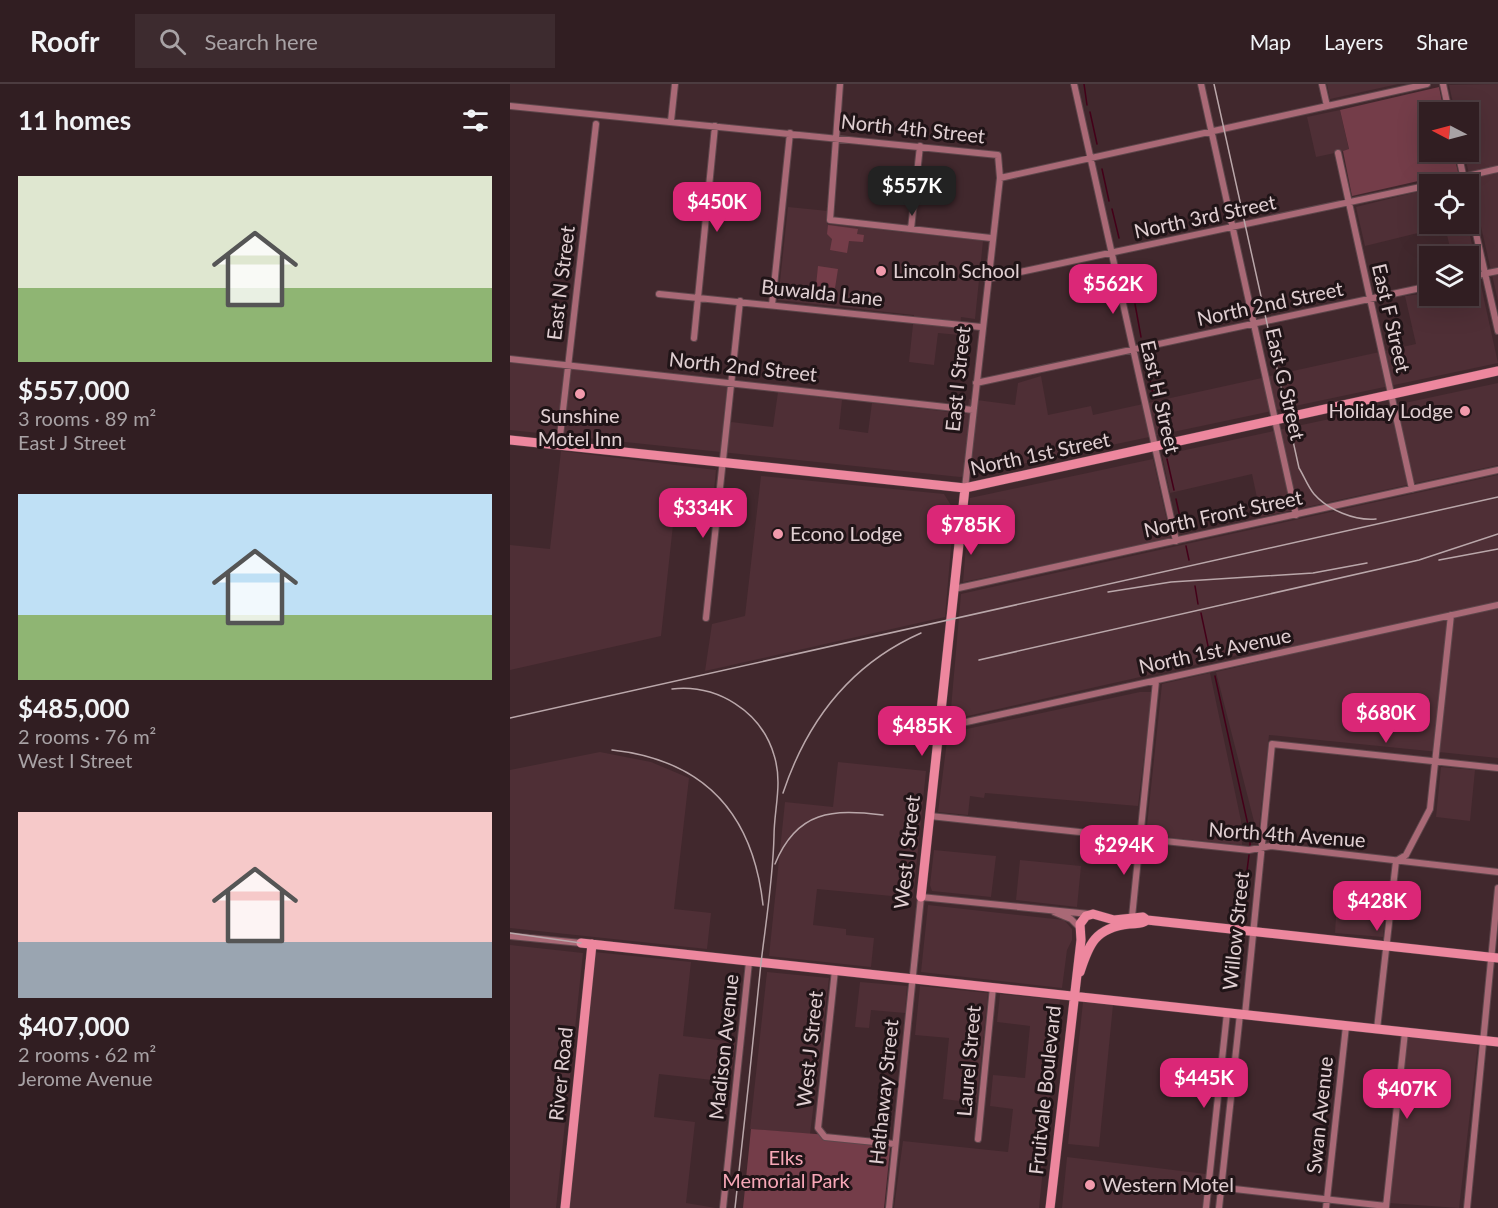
<!DOCTYPE html>
<meta charset="utf-8">
<style>
body{margin:0;font-family:Lato,sans-serif;background:#3d2b2f;color:#f1f3f6;height:100vh;display:flex;flex-direction:column;font-size:22px;white-space:nowrap}
*{box-sizing:border-box;margin:0}
p{font-size:20px;color:#a8a2a5}
.icon{flex:none;width:33px;height:33px;fill:none;stroke:currentColor;stroke-width:2;stroke-linecap:round;stroke-linejoin:round}
.map{position:relative;flex:1;overflow:hidden}
.sheet{display:flex;flex-direction:column;background:#311e22;width:510px}
.sheet>*{flex:none}
.needle{width:39px;rotate:276deg}
.fabs{position:absolute;left:909px;top:18px;display:grid;gap:12px}
.fabs a{display:grid;place-items:center;width:60px;height:60px;border-radius:0px;background:#311e22;box-shadow:0 6px 24px #0002,0 0 0 2px #4c3c40;font-size:30px}
.price{position:absolute;translate:-50% -51px;padding:0 14px;border-radius:12px;background:#db2777;color:#fff;font-size:20px;line-height:39px;filter:drop-shadow(0 2px 3px #0008)}
.price::after{content:'';position:absolute;left:50%;top:36px;width:18px;height:14px;margin-left:-9px;background:inherit;clip-path:polygon(0 0,100% 0,50% 100%)}
.price.on{background:#222;color:#fff}
ul{padding:0;list-style:none}
li{display:grid;align-content:center;gap:12px;height:318px;padding:0 18px}
li span{display:grid;place-items:center;height:186px;border-radius:0px;color:#555}
li>.icon{margin-inline-start:auto}
span .icon{width:108px;height:108px;fill:#fffc;stroke-width:1}
li b{font-size:26px}
h2{display:flex;justify-content:space-between;align-items:center;height:72px;padding:0 18px;font-size:26px}
header{display:flex;align-items:center;gap:36px;box-sizing:border-box;height:84px;padding:0 30px;background:#311e22;border-bottom:2px solid #4c3c40}
header strong{font-size:28px}
nav{display:flex;gap:33px;margin-inline-start:auto;font-size:21px}
.search{width:420px;height:54px;background:#3d2b2f;display:flex;align-items:center;gap:15px;box-sizing:border-box;padding:0 21px;border-radius:0px;color:#a8a2a5;font-size:22px}
main{display:flex;flex:1;min-height:0}
.map>svg:first-child{display:block}
</style>
<header>
<strong>Roofr</strong>
<div class="search"><svg class="icon" aria-label="search" viewBox="0 0 24 24"><circle cx="10" cy="10" r="6"/><path d="M15 15l6 6"/></svg>Search here</div>
<nav><a>Map</a><a>Layers</a><a>Share</a></nav>
</header>
<main>
<section class="sheet">
<h2>11 homes<svg class="icon" aria-label="filters" viewBox="0 0 24 24"><path d="M4 7h16M4 17h16"/><circle cx="9" cy="7" r="2"/><circle cx="15" cy="17" r="2"/></svg></h2>
<ul>
<li><span style="background:linear-gradient(#dfe7d0 60%,#8fb573 0)"><svg class="icon" aria-label="home" viewBox="0 0 24 24"><path d="M3 11l9-7 9 7M6 9v11h12V9"/></svg></span><div><b>$557,000</b><p>3 rooms · 89 m²</p><p>East J Street</p></div></li>
<li><span style="background:linear-gradient(#bfe0f5 65%,#8fb573 0)"><svg class="icon" aria-label="home" viewBox="0 0 24 24"><path d="M3 11l9-7 9 7M6 9v11h12V9"/></svg></span><div><b>$485,000</b><p>2 rooms · 76 m²</p><p>West I Street</p></div></li>
<li><span style="background:linear-gradient(#f6c9c9 70%,#9aa5b1 0)"><svg class="icon" aria-label="home" viewBox="0 0 24 24"><path d="M3 11l9-7 9 7M6 9v11h12V9"/></svg></span><div><b>$407,000</b><p>2 rooms · 62 m²</p><p>Jerome Avenue</p></div></li>
</ul>
</section>
<div class="map">
<svg width="988" height="1124" viewBox="0 0 988 1124">
<rect width="100%" height="100%" fill="#41282d"/>
<path fill="#4f2f36" d="M817,0H888L820,15Z
M988,0V217L954,68H958V28H945L939,1Z
M830,26L839,66L806,73L797,33Z
M911,107L920,146L855,162L846,123Z
M278,123L318,127L317,140L473,157L465,235L451,233L449,251L428,249L424,281L399,278L404,231L268,216Z
M959,147L988,279L450,393L0,346V279L217,302L213,337L263,343L268,308L332,316L329,345L358,349L362,319L457,330L459,315L505,321L508,299L531,292L538,331L581,322L583,331L906,260L895,212L919,209L920,212H958V172H942L937,151Z
M988,299V381L751,433L742,390L660,409L652,371Z
M51,367L206,386L203,416L166,413L151,552L0,586V461L40,465Z
M643,375L661,455L453,498L460,414Z
M988,391V674L759,651L748,753L706,588L766,574L767,562L440,636L451,510Z
M251,392L434,410L442,423L443,440L435,533L195,587L202,540L235,532Z
M700,589L731,737L732,761L636,751L652,600Z
M630,608H642L628,722L475,709L474,714L460,712L458,731L428,728L438,649Z
M90,668L141,678L179,694L164,825L201,829L197,865L0,844V686Z
M328,678L416,687L403,814L307,805L303,841L336,845V851L364,854L361,883L259,872L275,718L323,723Z
M931,683L965,686L960,737L926,733Z
M424,766L486,772L481,813L422,807L420,801Z
M510,776L571,782L567,823L506,816Z
M827,817L876,821L873,853L825,849Z
M418,821L554,836L562,845V856L557,866L552,904L411,888Z
M0,861L73,869L46,1124H0Z
M84,868L181,878L173,952L226,958L220,998L149,990L144,1033L185,1038L176,1119L206,1124H58Z
M257,888L319,894L300,1050L240,1045Z
M350,898L397,902L395,929L361,926L359,944L345,943Z
M410,902L478,909L467,1019L433,1015L439,954L405,951Z
M490,910L550,916L529,1124H384L393,1057L498,1068L503,1025L480,1022L483,991L515,994L520,942L487,938Z
M573,918L603,921L589,1063L558,1060Z
M898,952L968,960L949,1124L879,1119Z
M557,1073L696,1090L692,1124H552Z"/>
<path fill="#743d49" d="M929,3L934,28H920V68H943L948,88L842,112L833,67L839,65L830,26Z
M318,141L348,145L347,150L354,151L353,158L339,157L337,169L320,166L322,155L317,150Z
M308,182L328,185L325,204L306,202Z
M241,1045L381,1056L374,1124H233Z"/>
<g fill="none" stroke-linecap="round" stroke-linejoin="round">
<path stroke="#440019" stroke-width="1.5" d="M574,0L577,21
M580,28L587,60
M592,85L599,117
M602,125L609,154
M616,182L622,211
M625,220L631,253
M636,277L643,310
M645,318L651,349
M657,375L664,406
M666,415L673,447
M676,462L679,476
M685,502L688,520
M691,529L701,576
M705,592L740,750V762
M731,834L739,771"/>
<g stroke="#5e464b" stroke-width="8">
<path id="street" d="M330,0L320,136L481,154
M564,0L666,457
M691,0L786,431
M812,0L817,22
M933,0L939,28
M0,22L488,71L490,94L455,404
M161,37L165,0
M948,68L955,100
M828,69L902,405
M490,94L917,0
M922,100L988,85
M958,114L988,247
M401,145L410,62
M958,193L988,187
M477,195L920,101
M149,210L471,243
M262,221L280,49
M184,254L205,42
M0,275L463,326
M466,299L920,202
M49,361L86,40
M444,505L988,386
M196,534L230,217
M429,644L988,521
M420,732L739,766L761,762L988,788
M544,828L561,835L569,843
M622,833L646,597
M0,852L71,859
M325,886L308,1044L315,1053L385,1060
M735,931L762,660L988,684
M867,945L886,777L896,771L920,725L941,531
M468,1055L483,903
M698,1102L876,1122
M876,1123L895,948
M213,1124L239,878
M379,1124L411,813L579,830
M696,1124L717,929
M709,1124L730,930
M816,1124L836,942
M957,1124L988,804"/>
</g>
<g stroke="#5e464b" stroke-width="10">
<path id="secondary" d="M0,356L455,404L988,287
M411,813L455,404
M71,859L988,958
M570,888C579,860 585,844 619,840C626,839 631,841 637,836
M55,1124L82,860
M540,1124L571,856L570,840L576,832L583,830L604,836L633,833L637,836L988,874"/>
</g>
<use href="#street" stroke="#a96976" stroke-width="6"/>
<use href="#secondary" stroke="#ed879e" stroke-width="9"/>
<path stroke="#baa7aa" stroke-width="1.5" d="M0,849L71,859"/>
<path stroke="#baa7aa" stroke-width="1.5" d="M704,0L789,384C794,392 798,403 804,410C818,426 845,437 866,435
M929,476L988,465
M598,508L661,498L803,489L857,479
M469,576L909,476L988,450
M162,605C207,600 251,627 264,671C273,699 264,725 264,752C263,795 256,837 251,879C243,961 234,1042 225,1124
M0,634L988,413
M102,666C194,676 243,730 253,821
M273,709C297,637 341,580 411,549
M265,780C287,726 323,725 373,731"/>
</g>
<g fill="#f29aac" stroke="#201417" stroke-width="2">
<circle cx="371" cy="187" r="6"/>
<circle cx="70" cy="310" r="6"/>
<circle cx="955" cy="327" r="6"/>
<circle cx="268" cy="450" r="6"/>
<circle cx="580" cy="1101" r="6"/>
</g>
<g text-anchor="middle" stroke-width="6" stroke-linejoin="round" paint-order="stroke">
<g font-size="20" fill="#e0cfd2" stroke="#201417">
<text transform="translate(403 45) rotate(6)" y="7">North 4th Street</text>
<text transform="translate(695 133) rotate(-12)" y="7">North 3rd Street</text>
<text transform="translate(51 199) rotate(-83)" y="7">East N Street</text>
<text transform="translate(312 209) rotate(6)" y="7">Buwalda Lane</text>
<text transform="translate(760 220) rotate(-12)" y="7">North 2nd Street</text>
<text transform="translate(881 234) rotate(77)" y="7">East F Street</text>
<text transform="translate(233 283) rotate(6)" y="7">North 2nd Street</text>
<text transform="translate(448 295) rotate(-84)" y="7">East I Street</text>
<text transform="translate(775 300) rotate(77)" y="7">East G Street</text>
<text transform="translate(650 313) rotate(77)" y="7">East H Street</text>
<text transform="translate(530 370) rotate(-12)" y="7">North 1st Street</text>
<text transform="translate(713 430) rotate(-12)" y="7">North Front Street</text>
<text transform="translate(705 567) rotate(-12)" y="7">North 1st Avenue</text>
<text transform="translate(777 751) rotate(4)" y="7">North 4th Avenue</text>
<text transform="translate(397 768) rotate(-84)" y="7">West I Street</text>
<text transform="translate(726 847) rotate(-84)" y="7">Willow Street</text>
<text transform="translate(214 963) rotate(-84)" y="7">Madison Avenue</text>
<text transform="translate(300 965) rotate(-84)" y="7">West J Street</text>
<text transform="translate(459 977) rotate(-85)" y="7">Laurel Street</text>
<text transform="translate(51 990) rotate(-84)" y="7">River Road</text>
<text transform="translate(535 1006) rotate(-84)" y="7">Fruitvale Boulevard</text>
<text transform="translate(374 1008) rotate(-84)" y="7">Hathaway Street</text>
<text transform="translate(810 1031) rotate(-84)" y="7">Swan Avenue</text>
</g>
<g font-size="20" fill="#e0cfd2" stroke="#201417" text-anchor="start">
<text x="383" y="194">Lincoln School</text>
<text x="943" y="334" text-anchor="end">Holiday Lodge</text>
<text x="70" y="339" text-anchor="middle">Sunshine<tspan x="70" dy="23">Motel Inn</tspan></text>
<text x="280" y="457">Econo Lodge</text>
<text x="592" y="1108">Western Motel</text>
</g>
<g font-size="20" fill="#f6a7b7" stroke="#201417">
<text x="276" y="1081">Elks<tspan x="276" dy="23">Memorial Park</tspan></text>
</g>
</g>
</svg>
<div class="fabs">
<a><svg class="needle" viewBox="-14 -14 28 28"><path d="M0-13l5 13h-10z" fill="#e53935"/><path d="M0 13l5-13h-10z" fill="#a8a2a5"/></svg></a>
<a><svg class="icon" aria-label="locate" viewBox="0 0 24 24"><circle cx="12" cy="12" r="6"/><path d="M12 2v4M12 18v4M2 12h4M18 12h4"/></svg></a>
<a><svg class="icon" aria-label="layers" viewBox="0 0 24 24"><path d="M12 4l9 5-9 5-9-5zM3 14l9 5 9-5"/></svg></a>
</div>
<b class="price on" style="left:402px;top:133px">$557K</b>
<b class="price" style="left:207px;top:149px">$450K</b>
<b class="price" style="left:603px;top:231px">$562K</b>
<b class="price" style="left:193px;top:455px">$334K</b>
<b class="price" style="left:461px;top:472px">$785K</b>
<b class="price" style="left:876px;top:660px">$680K</b>
<b class="price" style="left:412px;top:673px">$485K</b>
<b class="price" style="left:614px;top:792px">$294K</b>
<b class="price" style="left:867px;top:848px">$428K</b>
<b class="price" style="left:694px;top:1025px">$445K</b>
<b class="price" style="left:897px;top:1036px">$407K</b>
</div>
</main>
